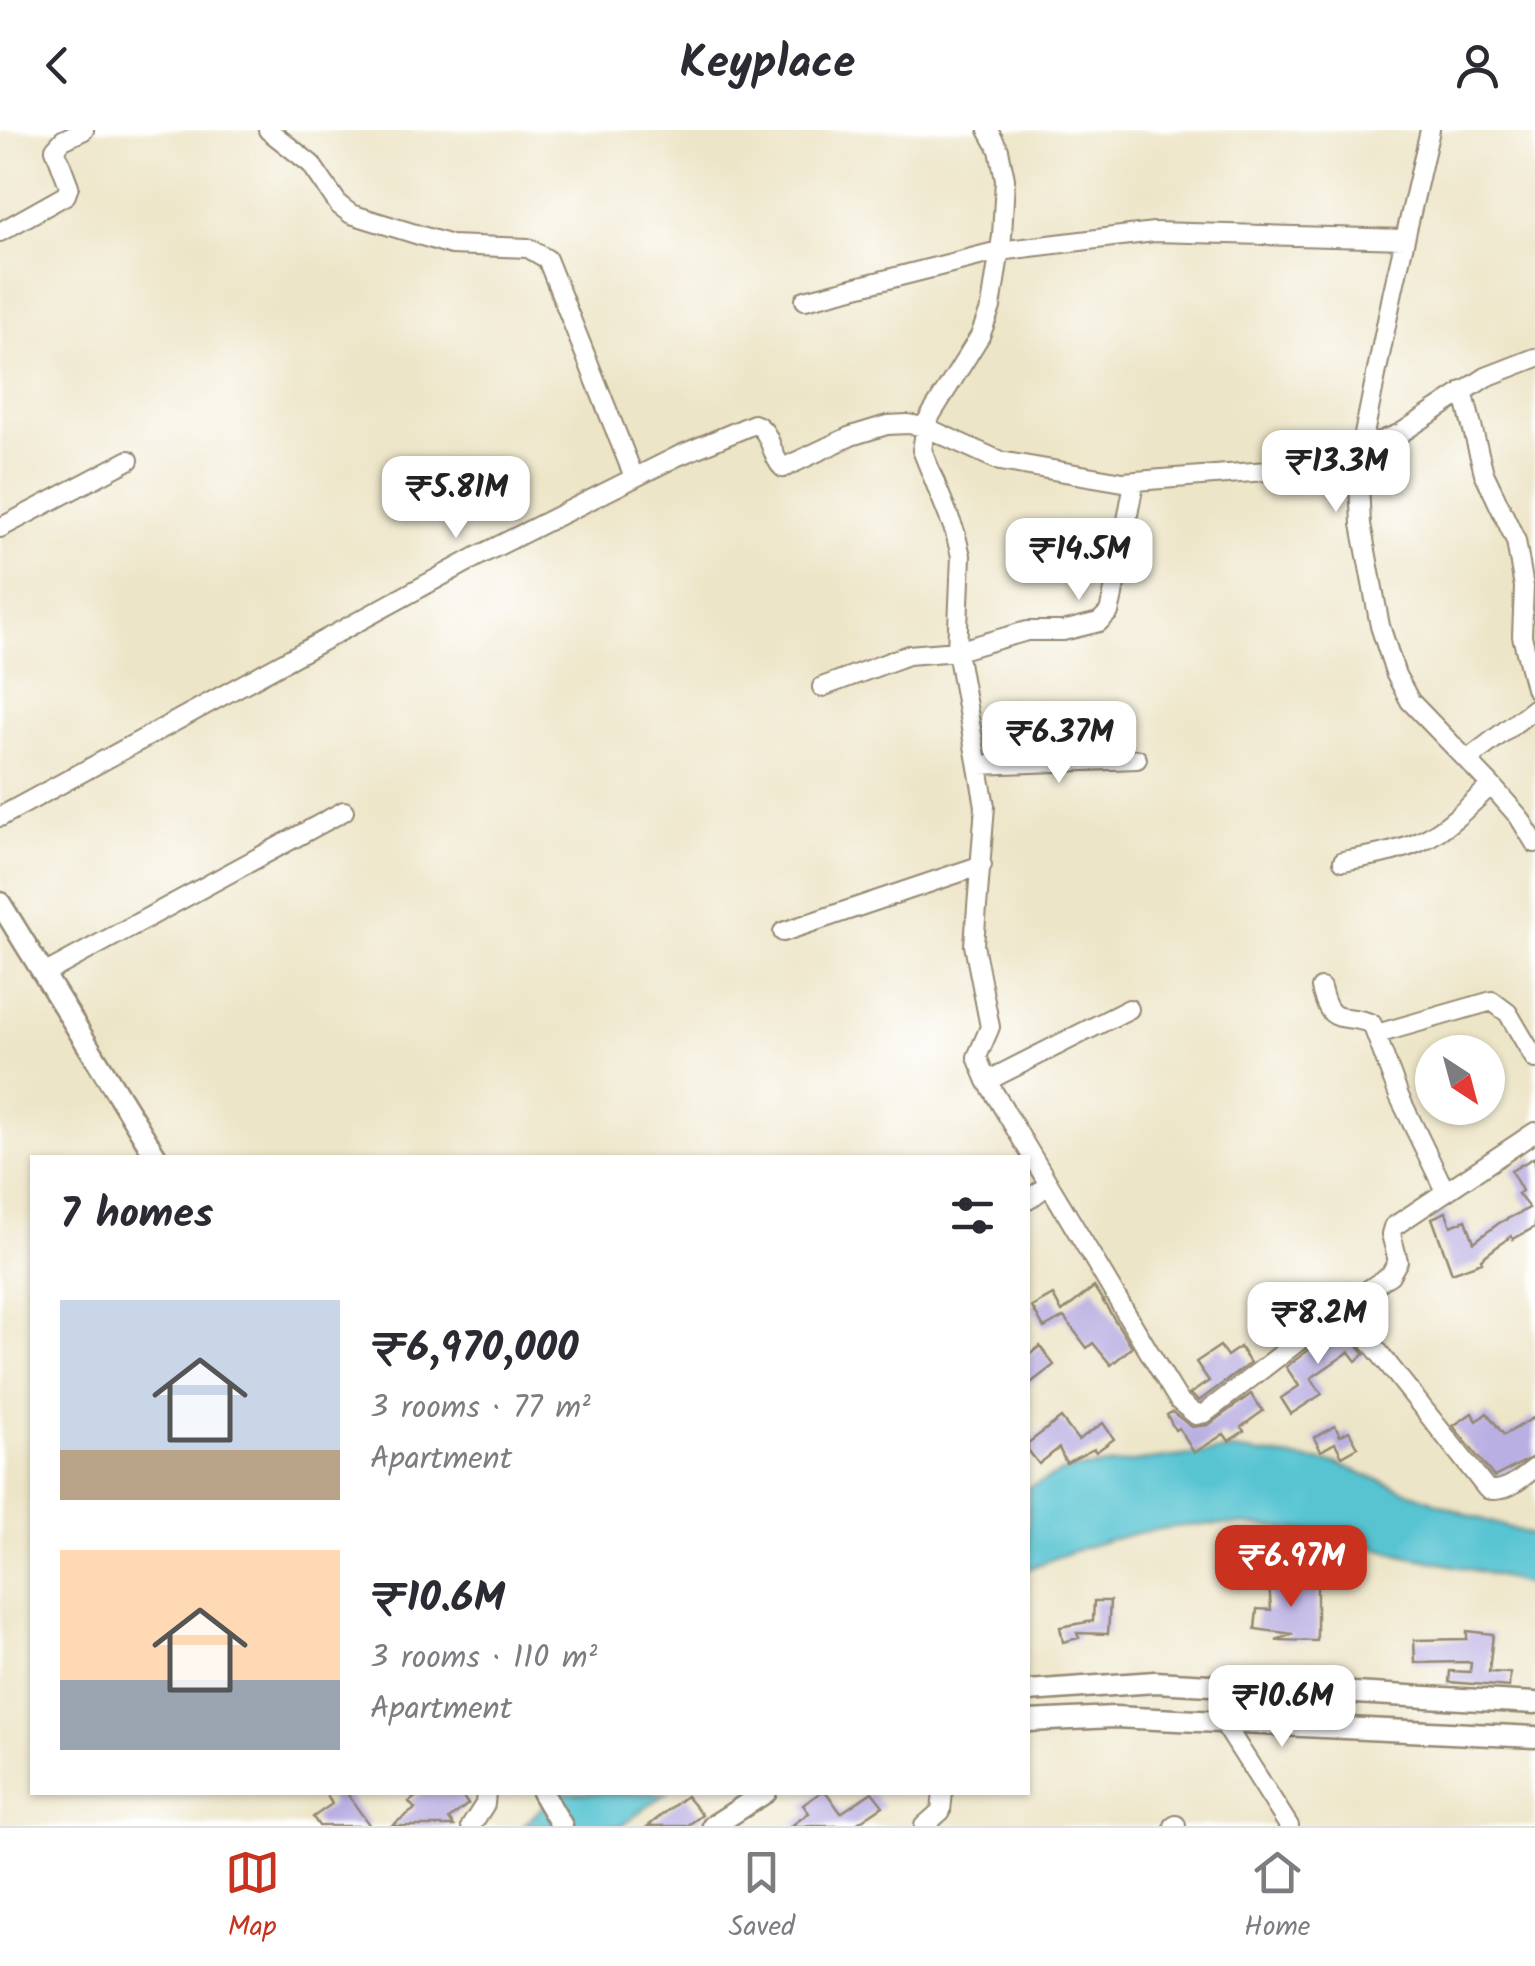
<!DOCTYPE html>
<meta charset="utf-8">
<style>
body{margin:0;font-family:Kalam,sans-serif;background:#f2f2f3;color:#2b2b33;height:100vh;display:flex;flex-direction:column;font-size:38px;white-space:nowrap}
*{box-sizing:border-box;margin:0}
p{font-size:32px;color:#7c7c81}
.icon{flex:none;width:55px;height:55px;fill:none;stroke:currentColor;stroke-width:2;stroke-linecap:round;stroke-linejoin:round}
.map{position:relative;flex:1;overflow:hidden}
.side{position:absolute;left:30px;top:1025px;width:1000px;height:640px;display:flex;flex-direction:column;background:#fff;border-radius:0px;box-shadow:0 2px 8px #0004}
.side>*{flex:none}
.needle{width:65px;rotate:144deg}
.buttons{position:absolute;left:1415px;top:905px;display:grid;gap:20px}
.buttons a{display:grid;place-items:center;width:90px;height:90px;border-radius:50%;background:#fff;box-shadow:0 2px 8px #0004;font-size:50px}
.price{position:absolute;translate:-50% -85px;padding:0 22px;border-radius:20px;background:#fff;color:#222;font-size:32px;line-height:65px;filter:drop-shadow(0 2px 5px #0008)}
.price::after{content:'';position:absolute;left:50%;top:60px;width:30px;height:22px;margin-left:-15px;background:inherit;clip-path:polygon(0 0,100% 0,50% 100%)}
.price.active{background:#c8321e;color:#fff}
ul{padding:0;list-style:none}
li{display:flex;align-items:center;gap:30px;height:250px;padding:0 30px}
li span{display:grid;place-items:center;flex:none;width:280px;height:200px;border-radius:0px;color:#555}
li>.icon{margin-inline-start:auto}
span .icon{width:120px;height:120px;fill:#fffc;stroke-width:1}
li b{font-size:42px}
h2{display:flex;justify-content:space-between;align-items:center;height:120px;padding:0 30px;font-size:42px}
header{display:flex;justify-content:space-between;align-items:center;height:130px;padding:0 30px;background:#fff;font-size:45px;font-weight:600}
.tabs{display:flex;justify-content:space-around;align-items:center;height:140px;border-top:2px solid #e1e1e2;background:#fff;font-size:28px;color:#7c7c81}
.tabs a{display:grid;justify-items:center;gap:5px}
.tabs .active{color:#c8321e}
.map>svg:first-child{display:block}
</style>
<header><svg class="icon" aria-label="back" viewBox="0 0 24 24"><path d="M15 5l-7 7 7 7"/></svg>Keyplace<svg class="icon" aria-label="person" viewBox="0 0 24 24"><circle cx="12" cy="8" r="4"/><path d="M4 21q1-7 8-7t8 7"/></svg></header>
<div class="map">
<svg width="1535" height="1696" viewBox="0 0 1535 1696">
<rect width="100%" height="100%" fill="#fff"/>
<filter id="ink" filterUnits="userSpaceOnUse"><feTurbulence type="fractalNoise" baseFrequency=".01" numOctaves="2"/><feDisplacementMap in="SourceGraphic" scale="20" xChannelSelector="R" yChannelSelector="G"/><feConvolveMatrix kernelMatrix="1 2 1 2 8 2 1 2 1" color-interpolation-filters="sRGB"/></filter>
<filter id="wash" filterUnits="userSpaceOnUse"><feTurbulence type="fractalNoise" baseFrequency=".0048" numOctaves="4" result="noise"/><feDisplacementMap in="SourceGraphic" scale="40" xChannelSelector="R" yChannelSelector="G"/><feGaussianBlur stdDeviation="2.25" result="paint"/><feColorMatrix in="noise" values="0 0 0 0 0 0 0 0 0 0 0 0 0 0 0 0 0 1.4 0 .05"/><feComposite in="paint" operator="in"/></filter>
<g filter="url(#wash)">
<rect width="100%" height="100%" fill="#ede5c7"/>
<path fill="#59c4d2" stroke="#4a7778" stroke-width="2.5" d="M1232,1320L1338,1334L1468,1385L1535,1406V1458C1491,1441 1446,1435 1401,1425C1379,1419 1357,1411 1334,1406C1220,1383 1134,1393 1028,1439V1358L1067,1340Z
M557,1663H666L621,1696H523Z"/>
<g id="blocks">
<path fill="#baafe2" d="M1535,1027V1097L1513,1109L1511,1106L1481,1129L1482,1132L1452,1143L1432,1088L1446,1082L1451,1096L1466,1090L1474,1112L1499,1093L1529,1078L1518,1064L1522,1061L1511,1041Z
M1094,1157L1132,1217L1111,1235L1093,1213L1087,1218L1064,1187L1044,1198L1032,1177L1053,1165L1062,1182Z
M1344,1198L1365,1224L1356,1231L1349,1222L1311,1248L1322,1264L1291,1284L1281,1268L1299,1256L1286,1237L1332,1202L1334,1205Z
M1040,1216L1054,1235L1028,1255V1226Z
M1220,1216L1227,1226L1240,1217L1250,1233L1199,1271L1190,1264L1209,1251L1196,1232Z
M1251,1264L1263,1281L1241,1297L1244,1301L1229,1311L1224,1304L1194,1323L1179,1298L1175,1300L1167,1285L1172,1282L1192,1297L1208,1295Z
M1472,1283L1477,1291L1487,1283L1504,1305L1535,1287V1326L1494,1347L1453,1296Z
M1061,1288L1078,1310L1103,1293L1114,1309L1096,1322L1094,1319L1066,1333L1059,1318L1039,1334L1028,1320V1313Z
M1335,1296L1340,1306L1349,1301L1358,1317L1342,1326L1335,1313L1321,1321L1314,1308Z
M1317,1449V1511L1276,1510L1293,1504L1255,1499L1257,1479L1271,1480L1269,1451Z
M1094,1471H1110L1108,1504L1077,1503L1079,1508L1063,1512L1060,1497L1093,1491Z
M1467,1501L1493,1504L1489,1542L1510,1543L1509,1557L1449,1552L1450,1541L1470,1542L1471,1533L1467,1532L1415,1533L1414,1510L1467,1509Z
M325,1662H346L370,1696H319L313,1687L332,1674Z
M422,1662H459L468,1674L449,1689L454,1696H391L415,1679L409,1672Z
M821,1662H826L841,1683L872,1662L883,1676L853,1696H791L809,1683L803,1675Z
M686,1666L702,1685L687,1696H648Z"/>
</g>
</g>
<g filter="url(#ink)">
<use href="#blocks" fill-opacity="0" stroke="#948872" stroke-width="2.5"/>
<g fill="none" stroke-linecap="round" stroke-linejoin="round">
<g stroke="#948872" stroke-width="22">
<path id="minor" d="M268,0L311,34L339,75L351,84L451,115L528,118L547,129L634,347
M988,0L999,20L1005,49L1002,106L991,177L980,206L927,291L922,320L955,402L961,426L957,521L985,676L974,815L990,897L977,927L987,951L1160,1240L1179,1271L1196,1285L1205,1283L1343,1177L1390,1145L1398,1131L1391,1104L1393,1097L1535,1002
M1430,0L1393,161L1358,334L1361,394L1380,496L1396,545L1410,571L1491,655L1519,687L1535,713
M0,102L66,65L69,56L55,19L63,10L84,0
M805,170L999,121L1154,102L1405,109
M1463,261L1484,343L1516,411L1524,457L1522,506L1535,558
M1363,318L1401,303L1486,247L1535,228
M0,398L129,330
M822,557L908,525L957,521L1027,501H1063L1099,492L1109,482L1112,470L1134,353
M1467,630L1535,578
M979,635L1137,629
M0,687L480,425L678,326L754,294C772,300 770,326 783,338L851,306L887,295L908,294L925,297L1000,331L1123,352L1358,334
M1343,731C1422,718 1434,711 1491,655
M783,802L982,735
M44,844L344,681
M1321,858C1331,900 1343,881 1372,894L1399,966L1445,1061
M1377,904L1492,871L1508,883L1535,929
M987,951L1129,879
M1028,1070L1048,1055
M1343,1177L1487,1359C1506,1364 1521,1348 1535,1338
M1223,1592L1289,1696
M471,1696L485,1674L486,1662
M924,1696L941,1681L943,1662
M1174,1696L1176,1695"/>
</g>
<g stroke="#948872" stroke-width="25">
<path id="tertiary" d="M0,773L157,1028
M1028,1561L1155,1552L1535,1573
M1028,1591L1114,1587L1535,1607
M542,1662L562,1696
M713,1696L766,1662"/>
</g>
<use href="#minor" stroke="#fff" stroke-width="18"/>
<use href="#tertiary" stroke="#fff" stroke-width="20"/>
</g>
</g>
</svg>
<div class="buttons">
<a><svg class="needle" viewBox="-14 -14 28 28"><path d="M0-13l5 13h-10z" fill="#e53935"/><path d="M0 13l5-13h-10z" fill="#7c7c81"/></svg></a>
</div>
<b class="price" style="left:1336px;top:385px">₹13.3M</b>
<b class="price" style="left:456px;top:411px">₹5.81M</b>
<b class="price" style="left:1079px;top:473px">₹14.5M</b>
<b class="price" style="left:1059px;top:656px">₹6.37M</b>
<b class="price" style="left:1318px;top:1237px">₹8.2M</b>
<b class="price active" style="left:1291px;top:1480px">₹6.97M</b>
<b class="price" style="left:1282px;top:1620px">₹10.6M</b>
<section class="side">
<h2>7 homes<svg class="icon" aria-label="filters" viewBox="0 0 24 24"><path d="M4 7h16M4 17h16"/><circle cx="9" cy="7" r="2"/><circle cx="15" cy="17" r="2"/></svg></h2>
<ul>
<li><span style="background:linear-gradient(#c9d6e8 75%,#b9a48a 0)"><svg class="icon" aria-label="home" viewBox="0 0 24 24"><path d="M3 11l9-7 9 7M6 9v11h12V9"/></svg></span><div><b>₹6,970,000</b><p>3 rooms · 77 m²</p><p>Apartment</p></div></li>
<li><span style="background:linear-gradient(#ffd9b3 65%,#9aa5b1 0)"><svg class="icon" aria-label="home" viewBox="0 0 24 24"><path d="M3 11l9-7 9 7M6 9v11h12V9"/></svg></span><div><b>₹10.6M</b><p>3 rooms · 110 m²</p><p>Apartment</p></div></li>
</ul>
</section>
</div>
<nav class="tabs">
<a class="active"><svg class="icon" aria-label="map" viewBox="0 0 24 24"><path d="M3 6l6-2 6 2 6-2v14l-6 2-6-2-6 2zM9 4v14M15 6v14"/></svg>Map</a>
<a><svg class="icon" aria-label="saved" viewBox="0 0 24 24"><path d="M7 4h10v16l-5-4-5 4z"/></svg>Saved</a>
<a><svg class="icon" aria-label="home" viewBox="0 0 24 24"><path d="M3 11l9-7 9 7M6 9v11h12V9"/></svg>Home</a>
</nav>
